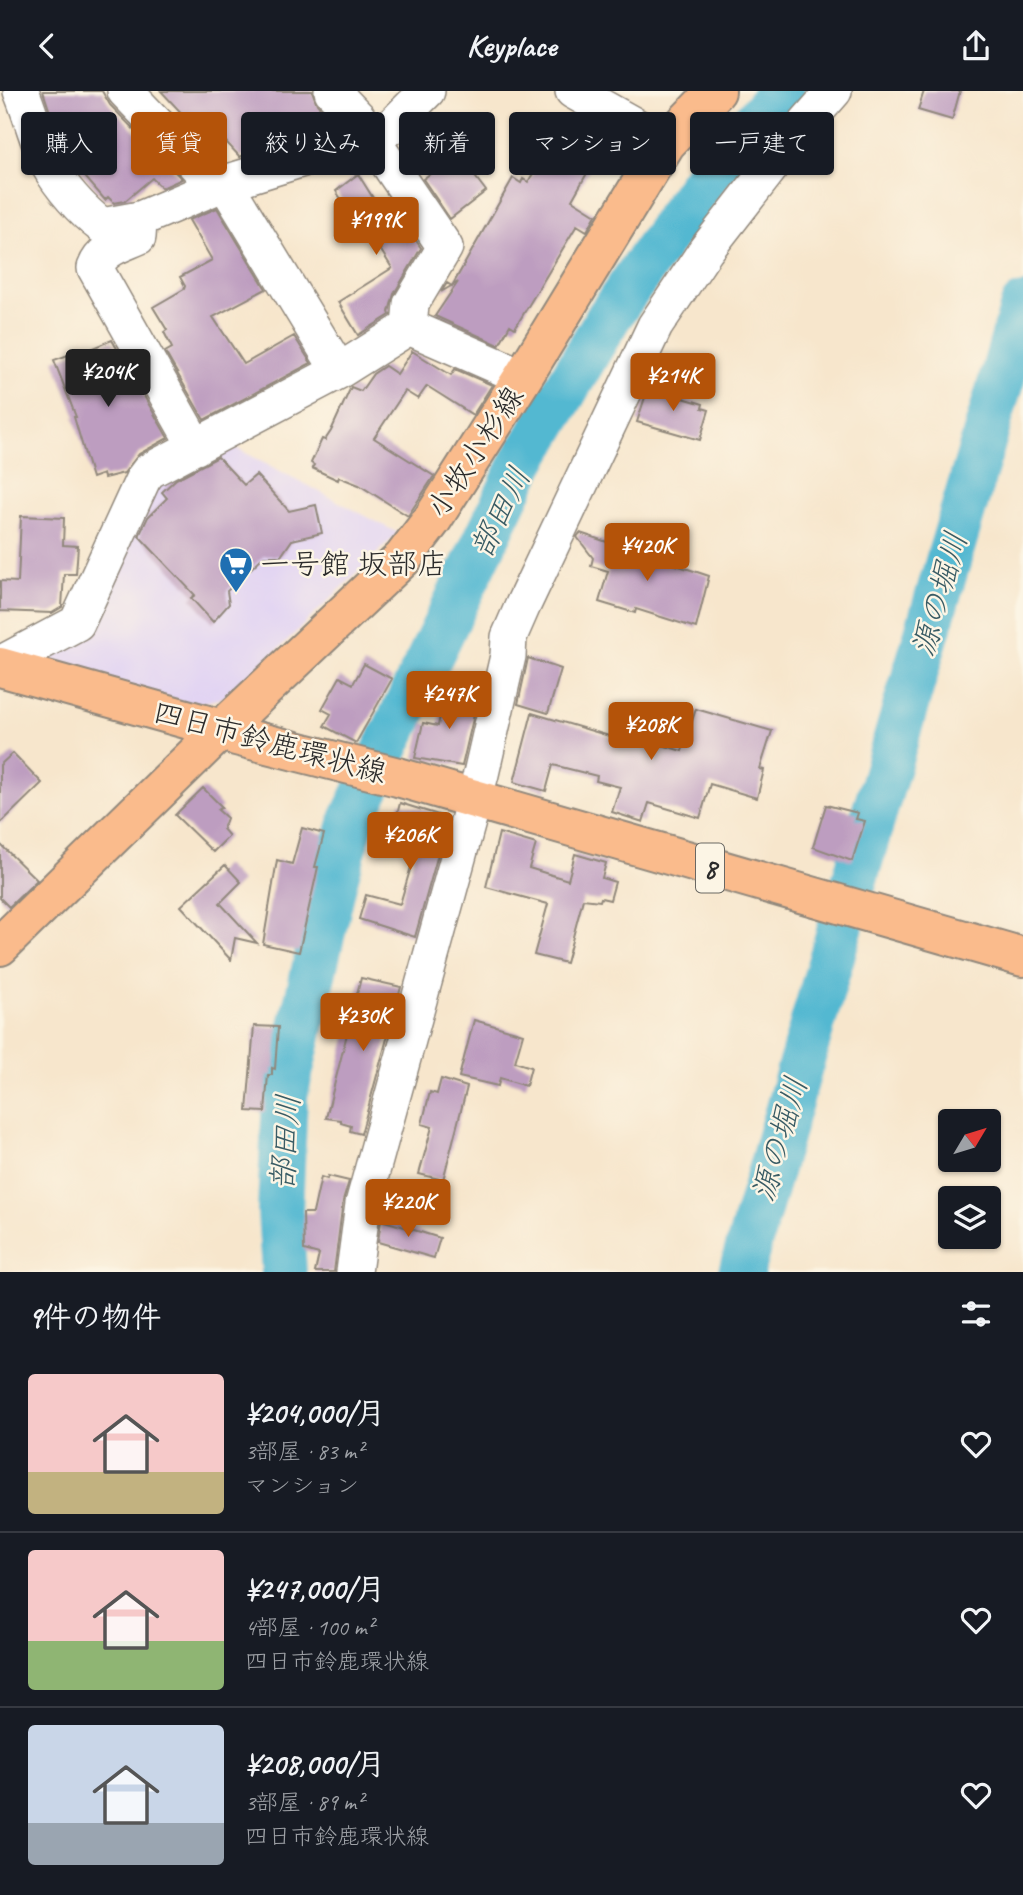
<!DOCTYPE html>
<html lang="ja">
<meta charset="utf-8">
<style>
body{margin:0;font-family:Caveat,"Klee One",sans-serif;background:#242831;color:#f1f3f6;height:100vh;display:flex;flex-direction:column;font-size:26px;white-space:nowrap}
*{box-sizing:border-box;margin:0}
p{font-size:23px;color:#9ea1a6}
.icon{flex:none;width:38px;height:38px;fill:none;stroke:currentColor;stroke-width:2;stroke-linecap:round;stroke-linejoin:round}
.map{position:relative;height:1181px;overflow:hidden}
.side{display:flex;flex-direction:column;background:#171b24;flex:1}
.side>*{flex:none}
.banner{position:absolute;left:21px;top:21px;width:982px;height:63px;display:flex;gap:14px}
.needle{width:46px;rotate:52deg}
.buttons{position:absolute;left:938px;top:1018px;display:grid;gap:14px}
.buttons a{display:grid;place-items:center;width:63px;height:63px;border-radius:7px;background:#171b24;box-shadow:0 2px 5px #0004;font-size:35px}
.price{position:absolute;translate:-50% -60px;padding:0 16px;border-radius:7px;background:#b45309;color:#fff;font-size:23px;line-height:46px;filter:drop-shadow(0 2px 4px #0008)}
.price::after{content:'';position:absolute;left:50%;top:42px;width:21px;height:16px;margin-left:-10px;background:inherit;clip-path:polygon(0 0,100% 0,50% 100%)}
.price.on{background:#222;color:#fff}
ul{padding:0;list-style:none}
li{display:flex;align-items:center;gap:21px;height:175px;padding:0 28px}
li+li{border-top:2px solid #363941}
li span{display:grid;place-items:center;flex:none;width:196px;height:140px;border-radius:7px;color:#555}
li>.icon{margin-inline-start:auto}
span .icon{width:84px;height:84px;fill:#fffc;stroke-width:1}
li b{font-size:30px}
h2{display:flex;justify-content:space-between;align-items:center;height:84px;padding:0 28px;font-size:30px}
.tag{padding:0 24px;border-radius:7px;background:#171b24;box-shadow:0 2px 5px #0004;font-size:24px;line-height:63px}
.tag.on{background:#b45309;color:#fff}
header{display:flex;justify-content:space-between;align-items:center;height:91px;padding:0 28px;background:#171b24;font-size:32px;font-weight:700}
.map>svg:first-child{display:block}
</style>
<header><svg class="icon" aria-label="back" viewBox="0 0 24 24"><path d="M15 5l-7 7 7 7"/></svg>Keyplace<svg class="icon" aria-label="share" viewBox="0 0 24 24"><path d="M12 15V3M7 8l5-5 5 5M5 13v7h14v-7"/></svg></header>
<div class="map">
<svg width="1023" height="1181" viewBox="0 0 1023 1181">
<rect width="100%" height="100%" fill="#fcf5e5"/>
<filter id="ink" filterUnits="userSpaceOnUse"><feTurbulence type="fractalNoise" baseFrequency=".0143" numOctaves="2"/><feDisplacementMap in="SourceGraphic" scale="14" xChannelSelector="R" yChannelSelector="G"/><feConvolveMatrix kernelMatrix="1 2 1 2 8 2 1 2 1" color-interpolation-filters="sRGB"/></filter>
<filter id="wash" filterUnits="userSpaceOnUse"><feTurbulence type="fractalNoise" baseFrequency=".00686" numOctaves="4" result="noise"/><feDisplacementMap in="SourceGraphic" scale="28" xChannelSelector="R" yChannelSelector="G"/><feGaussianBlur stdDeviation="1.57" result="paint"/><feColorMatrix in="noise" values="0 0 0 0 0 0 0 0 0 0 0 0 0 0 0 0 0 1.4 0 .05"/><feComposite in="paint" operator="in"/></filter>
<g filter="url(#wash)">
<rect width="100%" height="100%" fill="#f7e6cc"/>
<path fill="#e2d4f3" d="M221,349L398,442L230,605L193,614L27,569L85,537L152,391Z"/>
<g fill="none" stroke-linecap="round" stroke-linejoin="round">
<path stroke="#52b8d1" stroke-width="46" d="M854,791L1023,215
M284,1181L280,1121L285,1004L334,793L352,729L523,371L608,227L708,83L782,0
M741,1181L841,834"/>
</g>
<g id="blocks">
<path fill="#bd9dc0" d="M43,0H102L110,14L182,88L162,97L152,87L125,110L114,112L108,106L105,109L75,74L74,76L66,64L59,47L62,44L54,34L53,30L55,29L51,24Z
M161,0H312L317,13L334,32L326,40L252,63L250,61L240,66L215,39L202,51L185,33L189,30Z
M924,0H960L952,29L918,19Z
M577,25L609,43L572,109L596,124L587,140L577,134L515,237L510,234L499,254L435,225L458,191L441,201L447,192L452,195L513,87L521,92L523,88L528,91L553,49L561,53Z
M427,31L454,65L457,62L486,100L450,128L423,88L434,80L409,47Z
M358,83L392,137L403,130L421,157L394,203L389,221L390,224L358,244L338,211L392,177L365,134L359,137L336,100Z
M217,117L266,198L213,226L244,273L294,245L311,272L204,329L165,261L172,257L164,241L167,239L153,216L184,198L185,195L180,186L212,169L189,129Z
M112,249L168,347L139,363L124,382L104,387L103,383L92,387L74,326H76L54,269L82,259L83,261Z
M412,260L451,284L455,278L492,294L473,324L427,295L418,308L405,300L374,347L434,385L408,425L359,394L339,386L338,389L312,377L314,374L311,372L322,348L325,349L331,340L351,296L361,300L373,283L385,275L397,283Z
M649,294L667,299L666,302L703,313L702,317L709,319L700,349L637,331Z
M218,366L244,394L256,384L289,420L316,414L322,442L292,449L281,465H264L227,500L229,513L213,531L191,507L195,504L139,445L148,426L167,407L162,401L176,388Z
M21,425L64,427L63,454L78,455L76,483H64L62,516L52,522L0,520V490L18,491Z
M580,442L709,485L696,537L636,518L635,522L599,511L608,480L591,475L593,467L577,446Z
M528,567L561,578L548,622L518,613Z
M364,573L392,588L356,652L324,635L331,623L322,618L340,586L353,593Z
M445,600L478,606L462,675L415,667L423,632L438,635Z
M696,618L772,640L760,678L764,679L757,707L710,693L700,727L649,712L643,731L612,721L620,696L596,690L597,685L553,674L546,700L514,691L532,622L636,653L638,647L682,660Z
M13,662L42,692L0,733V674Z
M203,697L222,716L218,719L227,727L223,738L229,745L213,761L175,724Z
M400,712L448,727L415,846L359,828L366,804L400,813L418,752L392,744Z
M826,714L858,722L856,728L865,730L852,770L813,756Z
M302,737L324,743L315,776H318L299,861L263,853L277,769L292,773Z
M499,742L536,753L529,777L568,789L575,763L606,772L602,787L615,791L610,809L601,807L600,810L583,808L566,872L534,864L548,813L486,796Z
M0,753L37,789L9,816L0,807Z
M225,774L241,791L220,812L257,852L235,847L231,869L181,815Z
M361,887L401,896L361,1043L350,1040L351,1035L341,1032V1029L326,1027Z
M474,929L523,943L515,971L531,976L526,995L500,987L498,995L459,986Z
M254,935L278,936L275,978L272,977V984H268L265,1021L247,1020Z
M441,988L467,996L443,1089L419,1083L432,1036L422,1033L430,1001L437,1003Z
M328,1085L349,1090L343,1110L334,1181H315L319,1163L304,1159L303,1122H313L321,1086L327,1088Z
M381,1129L440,1147L434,1167L378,1151Z"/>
</g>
</g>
<g filter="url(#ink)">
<use href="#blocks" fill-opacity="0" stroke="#91887c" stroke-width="2"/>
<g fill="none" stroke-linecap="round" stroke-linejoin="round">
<g stroke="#91887c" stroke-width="38">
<path id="minor" d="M21,0C31,24 37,50 48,73C60,95 82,120 102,135L140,128L225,92L371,47L358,27L332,0
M125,0L217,96
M573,0L666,52
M225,92L339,280
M139,131L138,146C120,154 102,158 95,177L196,356
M409,236L411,213L445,156L371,47L392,35L427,0
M409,236L523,286
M0,573L77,532L143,388L149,380L339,280L409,236
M354,1181L363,1113L481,683L508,565L509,546L523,514L655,235L706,159L798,41L834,0"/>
</g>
<g stroke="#91887c" stroke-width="42">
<path id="major" d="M0,576L222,638L236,645L398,686L1023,866
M0,855L222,638L403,467L432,429L523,286L666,52L716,0"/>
</g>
<use href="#minor" stroke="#fff" stroke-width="35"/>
<use href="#major" stroke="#fabb8c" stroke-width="38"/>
</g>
</g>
<defs>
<g id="supermarket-pin" transform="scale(1.75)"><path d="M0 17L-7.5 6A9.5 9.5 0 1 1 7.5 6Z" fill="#1f6fb2" stroke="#fcf5e5"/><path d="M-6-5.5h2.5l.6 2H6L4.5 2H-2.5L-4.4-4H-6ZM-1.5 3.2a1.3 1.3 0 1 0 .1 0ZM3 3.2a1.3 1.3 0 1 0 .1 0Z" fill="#fff"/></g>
</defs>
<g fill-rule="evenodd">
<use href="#supermarket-pin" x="236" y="473"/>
</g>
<g text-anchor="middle" stroke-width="5" stroke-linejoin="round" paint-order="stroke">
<rect fill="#fcf5e5" stroke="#6a6863" stroke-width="2" x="696" y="752.5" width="28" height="49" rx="5"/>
<g font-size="28" font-weight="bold" fill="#2b2b2b">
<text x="710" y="787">8</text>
</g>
<g font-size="30" fill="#2b2b2b" stroke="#fcf5e5">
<text transform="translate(475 361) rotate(-57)" y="10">小牧小杉線</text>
<text transform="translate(270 651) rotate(15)" y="10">四日市鈴鹿環状線</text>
</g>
<g font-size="30" fill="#2b2b2b" stroke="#fcf5e5" text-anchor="start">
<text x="260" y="483">一号館 坂部店</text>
</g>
<g font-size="32" font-style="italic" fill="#395c65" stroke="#fcf5e5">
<text transform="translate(500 421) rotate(-64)" y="11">部田川</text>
<text transform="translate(939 503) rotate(-74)" y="11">源の堀川</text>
<text transform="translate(779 1048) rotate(-74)" y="11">源の堀川</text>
<text transform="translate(285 1051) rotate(-86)" y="11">部田川</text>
</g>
</g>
</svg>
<div class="buttons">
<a><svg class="needle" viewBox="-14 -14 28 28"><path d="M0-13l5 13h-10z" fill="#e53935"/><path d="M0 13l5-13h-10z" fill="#9ea1a6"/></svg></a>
<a><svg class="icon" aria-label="layers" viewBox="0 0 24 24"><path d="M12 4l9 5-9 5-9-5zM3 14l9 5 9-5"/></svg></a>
</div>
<b class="price" style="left:376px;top:166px">¥199K</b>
<b class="price on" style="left:108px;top:318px">¥204K</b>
<b class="price" style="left:673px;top:322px">¥214K</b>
<b class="price" style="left:647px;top:492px">¥420K</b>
<b class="price" style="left:449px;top:640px">¥247K</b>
<b class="price" style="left:651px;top:671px">¥208K</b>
<b class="price" style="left:410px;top:781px">¥206K</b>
<b class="price" style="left:363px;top:962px">¥230K</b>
<b class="price" style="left:408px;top:1148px">¥220K</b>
<div class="banner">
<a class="tag">購入</a>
<a class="tag on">賃貸</a>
<a class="tag">絞り込み</a>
<a class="tag">新着</a>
<a class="tag">マンション</a>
<a class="tag">一戸建て</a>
</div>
</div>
<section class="side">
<h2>9件の物件<svg class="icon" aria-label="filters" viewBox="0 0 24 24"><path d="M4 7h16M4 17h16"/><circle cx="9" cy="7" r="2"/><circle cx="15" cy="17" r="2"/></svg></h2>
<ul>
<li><span style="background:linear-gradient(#f6c9c9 70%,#c2b280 0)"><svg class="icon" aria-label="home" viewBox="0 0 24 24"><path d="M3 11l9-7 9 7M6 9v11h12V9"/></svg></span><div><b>¥204,000/月</b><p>3部屋 · 83 m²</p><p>マンション</p></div><svg class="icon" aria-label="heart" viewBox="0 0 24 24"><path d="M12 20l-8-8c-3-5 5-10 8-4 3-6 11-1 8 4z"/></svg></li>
<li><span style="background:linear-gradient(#f6c9c9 65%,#8fb573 0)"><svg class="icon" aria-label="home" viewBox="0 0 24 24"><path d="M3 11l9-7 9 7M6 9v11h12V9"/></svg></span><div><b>¥247,000/月</b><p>4部屋 · 100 m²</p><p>四日市鈴鹿環状線</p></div><svg class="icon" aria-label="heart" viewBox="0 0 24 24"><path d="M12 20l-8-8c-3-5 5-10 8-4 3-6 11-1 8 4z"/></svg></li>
<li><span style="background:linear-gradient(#c9d6e8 70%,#9aa5b1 0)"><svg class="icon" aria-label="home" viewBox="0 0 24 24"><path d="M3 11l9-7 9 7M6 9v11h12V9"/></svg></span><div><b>¥208,000/月</b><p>3部屋 · 89 m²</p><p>四日市鈴鹿環状線</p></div><svg class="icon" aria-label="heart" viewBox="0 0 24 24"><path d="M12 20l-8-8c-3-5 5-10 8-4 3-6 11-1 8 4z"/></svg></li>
</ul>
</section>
